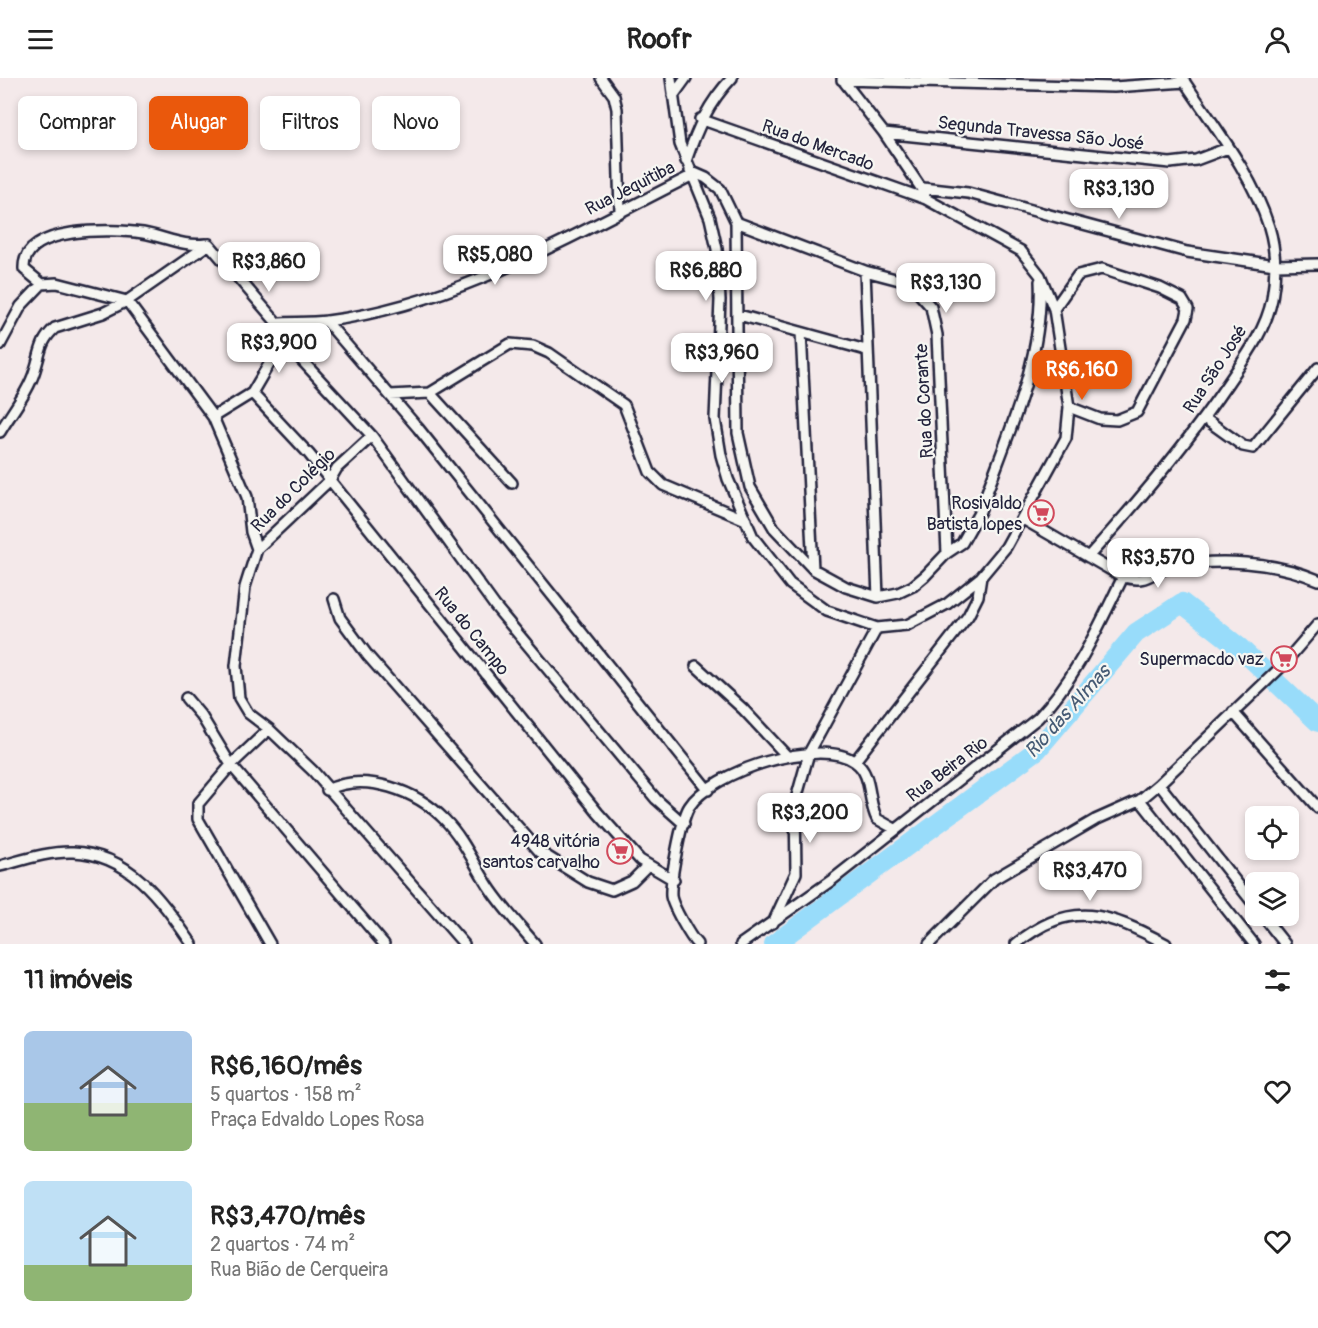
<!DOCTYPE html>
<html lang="pt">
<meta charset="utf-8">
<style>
body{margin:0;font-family:Pangolin,sans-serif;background:#f2f2f2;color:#222;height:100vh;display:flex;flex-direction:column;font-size:22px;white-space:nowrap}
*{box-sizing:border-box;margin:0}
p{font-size:20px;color:#767676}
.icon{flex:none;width:33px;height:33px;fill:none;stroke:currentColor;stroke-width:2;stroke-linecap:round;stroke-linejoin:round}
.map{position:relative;height:866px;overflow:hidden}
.sheet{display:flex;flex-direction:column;background:#fff;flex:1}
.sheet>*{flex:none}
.banner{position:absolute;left:18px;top:18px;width:600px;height:54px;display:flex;gap:12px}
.tools{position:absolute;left:1245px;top:728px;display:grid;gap:12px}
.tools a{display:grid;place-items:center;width:54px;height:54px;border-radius:9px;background:#fff;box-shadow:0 3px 9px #0003;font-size:30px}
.price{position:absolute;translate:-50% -51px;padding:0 14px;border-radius:12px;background:#fff;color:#222;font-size:20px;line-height:39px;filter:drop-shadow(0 2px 3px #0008)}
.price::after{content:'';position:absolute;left:50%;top:36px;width:18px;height:14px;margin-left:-9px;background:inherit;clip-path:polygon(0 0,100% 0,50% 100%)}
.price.current{background:#ea580c;color:#fff}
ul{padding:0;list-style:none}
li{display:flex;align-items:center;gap:18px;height:150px;padding:0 24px}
li span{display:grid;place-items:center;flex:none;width:168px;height:120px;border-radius:9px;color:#555}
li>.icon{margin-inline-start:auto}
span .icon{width:72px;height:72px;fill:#fffc;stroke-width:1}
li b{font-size:26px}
h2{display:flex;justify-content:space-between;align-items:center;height:72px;padding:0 24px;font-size:26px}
.tag{padding:0 21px;border-radius:9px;background:#fff;box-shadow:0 3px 9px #0003;font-size:21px;line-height:54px}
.tag.current{background:#ea580c;color:#fff}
header{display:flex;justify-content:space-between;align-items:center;height:78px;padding:0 24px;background:#fff;font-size:27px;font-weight:800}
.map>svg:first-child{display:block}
</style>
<header><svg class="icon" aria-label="menu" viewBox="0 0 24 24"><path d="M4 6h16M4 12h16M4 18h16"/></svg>Roofr<svg class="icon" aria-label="person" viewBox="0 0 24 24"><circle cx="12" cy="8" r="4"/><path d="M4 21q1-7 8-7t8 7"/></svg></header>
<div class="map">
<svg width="1318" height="866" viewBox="0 0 1318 866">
<rect width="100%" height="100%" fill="#f4e9ea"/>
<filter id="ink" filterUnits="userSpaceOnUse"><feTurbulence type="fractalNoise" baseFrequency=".0167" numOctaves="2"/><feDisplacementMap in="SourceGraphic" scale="12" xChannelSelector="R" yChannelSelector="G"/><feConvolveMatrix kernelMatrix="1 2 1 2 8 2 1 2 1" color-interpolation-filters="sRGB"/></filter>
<g filter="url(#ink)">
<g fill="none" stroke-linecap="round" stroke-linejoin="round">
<path stroke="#98dcfa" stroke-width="20" d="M774,866L1037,672L1136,555L1182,525L1240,570L1318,644"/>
<g stroke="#22223b" stroke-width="14">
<path id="street" d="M601,0L614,18L617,31L620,134
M671,0L680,66L710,140L717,171L720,222L715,341L721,377L728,401L753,459L790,506L827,533L877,550L907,547L947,526L981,499L1006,469L1066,360L1069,329L1054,231L1040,197L1021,173L926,121L700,41
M842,1L884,55L925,116
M842,2L1114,9L1185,4
M673,18L686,0
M884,55L1170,85L1196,82L1228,70
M686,83C697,51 708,25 732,0
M690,93L706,100L720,111L736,144L738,355L750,409L774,450L813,491L846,509L878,519L898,515L913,508L925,498L947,475L962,465L980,433C1006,360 1044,282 1040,203
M923,110L968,115L1187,174L1275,187L1318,186
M736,144L865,193L903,203L914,210L931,229L937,257L947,475
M206,166C183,169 166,159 143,155C114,151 22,147 24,191L42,206L57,205L127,223L213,339
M865,193L878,519
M1054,231L1078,197L1102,191L1160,210L1182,221L1188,231L1186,241L1137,334L1117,342L1100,341L1069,329
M739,237L866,272
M326,243L418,350L708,712
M277,245C293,244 310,245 327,243C458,226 575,156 691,98
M801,254L813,491
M0,267L21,228L42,206
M252,315L309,376L598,735L640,782L674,802
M430,315L512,405
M390,317L430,315L510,266L533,268L549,275L624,327L650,394L663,407L746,442
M1204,340L1243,368L1253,370L1318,290
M0,354C11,335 29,313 35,292C41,274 40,263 55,250L103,235L127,223L209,166L277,245L283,262L372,358L495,528L656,721L684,746
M1023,441L1123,499C1150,506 1150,493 1171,489C1219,480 1273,483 1318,502
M257,471L251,454L247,419L213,339L252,315L283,262
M1088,479C1138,424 1186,367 1228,305C1245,280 1266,252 1272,221C1276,198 1276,172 1269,149C1252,95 1213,47 1182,0
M334,521L340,540L368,578L540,774L588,804L612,812L632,803L648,787
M696,588L743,631L786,677
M186,620L202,639L231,687L384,866
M1233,634L1318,730
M269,651L313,693L464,866
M855,683L968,538L978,518L981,499
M1159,706L1256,829
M327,712C365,693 417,713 445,742C464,761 476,790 491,812C504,831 520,848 535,866
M1140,722L1254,866
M0,788C23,782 49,773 73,774C131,776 162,823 192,866
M1262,837L1285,866
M773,845L796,795L795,725L809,675L877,550
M270,866L198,741V726L231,687L269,651L248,635L239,620L236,588L245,509L257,471L330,402L337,390L372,358
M697,866C690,859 672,827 671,818C670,803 681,742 689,729C710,694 820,658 855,684C873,696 867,723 877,741L895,751
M741,866L832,802L1038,640C1077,599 1098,549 1123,499
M929,866L994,801L1095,742L1140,722L1159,706L1280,590L1318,546
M1016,866C1071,821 1108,835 1166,866"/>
</g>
<use href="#street" stroke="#f6f6f2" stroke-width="9"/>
</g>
</g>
<defs>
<g id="supermarket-ring" transform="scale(1.35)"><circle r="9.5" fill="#f6f6f2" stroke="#d1495b" stroke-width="1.5"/><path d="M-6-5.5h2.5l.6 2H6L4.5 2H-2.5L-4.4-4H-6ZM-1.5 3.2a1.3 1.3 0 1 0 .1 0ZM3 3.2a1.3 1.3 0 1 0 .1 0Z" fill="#d1495b"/></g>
</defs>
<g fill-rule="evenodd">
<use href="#supermarket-ring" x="1041" y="435"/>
<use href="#supermarket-ring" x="1284" y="581"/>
<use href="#supermarket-ring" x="620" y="773"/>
</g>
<g text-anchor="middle" stroke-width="4.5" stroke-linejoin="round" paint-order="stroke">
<g font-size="18" fill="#22223b" stroke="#f6f6f2">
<text transform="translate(1041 55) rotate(6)" y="6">Segunda Travessa São José</text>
<text transform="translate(818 67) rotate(20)" y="6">Rua do Mercado</text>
<text transform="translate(630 110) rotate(-27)" y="6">Rua Jequitiba</text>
<text transform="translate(1215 291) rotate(-57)" y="6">Rua São José</text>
<text transform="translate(924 323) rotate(-93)" y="6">Rua do Corante</text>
<text transform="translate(293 412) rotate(-45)" y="6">Rua do Colégio</text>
<text transform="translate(472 553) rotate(51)" y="6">Rua do Campo</text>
<text transform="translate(947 691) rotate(-37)" y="6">Rua Beira Rio</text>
</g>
<g font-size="18" fill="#22223b" stroke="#f6f6f2" text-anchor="end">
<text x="1022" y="431">Rosivaldo<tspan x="1022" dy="21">Batista lopes</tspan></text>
<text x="1264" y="587">Supermacdo vaz</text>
<text x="600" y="769">4948 vitória<tspan x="600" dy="21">santos carvalho</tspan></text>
</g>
<g font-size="20" font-style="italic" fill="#455a74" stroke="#f6f6f2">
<text transform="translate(1067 633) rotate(-48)" y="7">Rio das Almas</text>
</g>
</g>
</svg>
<div class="tools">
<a><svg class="icon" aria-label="locate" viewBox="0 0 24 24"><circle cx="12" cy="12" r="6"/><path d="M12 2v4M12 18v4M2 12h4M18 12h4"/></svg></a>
<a><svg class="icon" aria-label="layers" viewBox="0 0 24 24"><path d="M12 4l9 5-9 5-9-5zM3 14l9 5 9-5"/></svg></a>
</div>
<b class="price" style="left:1119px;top:142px">R$3,130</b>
<b class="price" style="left:495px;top:208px">R$5,080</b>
<b class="price" style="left:269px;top:215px">R$3,860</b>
<b class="price" style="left:706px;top:224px">R$6,880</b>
<b class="price" style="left:946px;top:236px">R$3,130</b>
<b class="price" style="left:279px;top:296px">R$3,900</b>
<b class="price" style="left:722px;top:306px">R$3,960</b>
<b class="price current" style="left:1082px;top:323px">R$6,160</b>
<b class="price" style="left:1158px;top:511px">R$3,570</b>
<b class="price" style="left:810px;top:766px">R$3,200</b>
<b class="price" style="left:1090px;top:824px">R$3,470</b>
<div class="banner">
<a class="tag">Comprar</a>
<a class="tag current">Alugar</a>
<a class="tag">Filtros</a>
<a class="tag">Novo</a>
</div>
</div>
<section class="sheet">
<h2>11 imóveis<svg class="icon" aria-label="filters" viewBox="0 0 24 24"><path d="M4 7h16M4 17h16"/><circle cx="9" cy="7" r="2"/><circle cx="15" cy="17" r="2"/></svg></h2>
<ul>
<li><span style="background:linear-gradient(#a9c7e8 60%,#8fb573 0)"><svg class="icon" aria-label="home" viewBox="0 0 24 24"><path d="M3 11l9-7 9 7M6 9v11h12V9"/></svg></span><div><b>R$6,160/mês</b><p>5 quartos · 158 m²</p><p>Praça Edvaldo Lopes Rosa</p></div><svg class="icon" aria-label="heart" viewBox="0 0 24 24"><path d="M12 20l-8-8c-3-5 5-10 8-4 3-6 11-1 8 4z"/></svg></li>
<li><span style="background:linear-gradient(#bfe0f5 70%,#8fb573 0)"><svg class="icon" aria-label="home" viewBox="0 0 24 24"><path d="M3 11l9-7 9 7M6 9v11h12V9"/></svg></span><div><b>R$3,470/mês</b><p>2 quartos · 74 m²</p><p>Rua Bião de Cerqueira</p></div><svg class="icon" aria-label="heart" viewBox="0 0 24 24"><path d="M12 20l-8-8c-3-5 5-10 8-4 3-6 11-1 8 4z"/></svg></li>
</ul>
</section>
